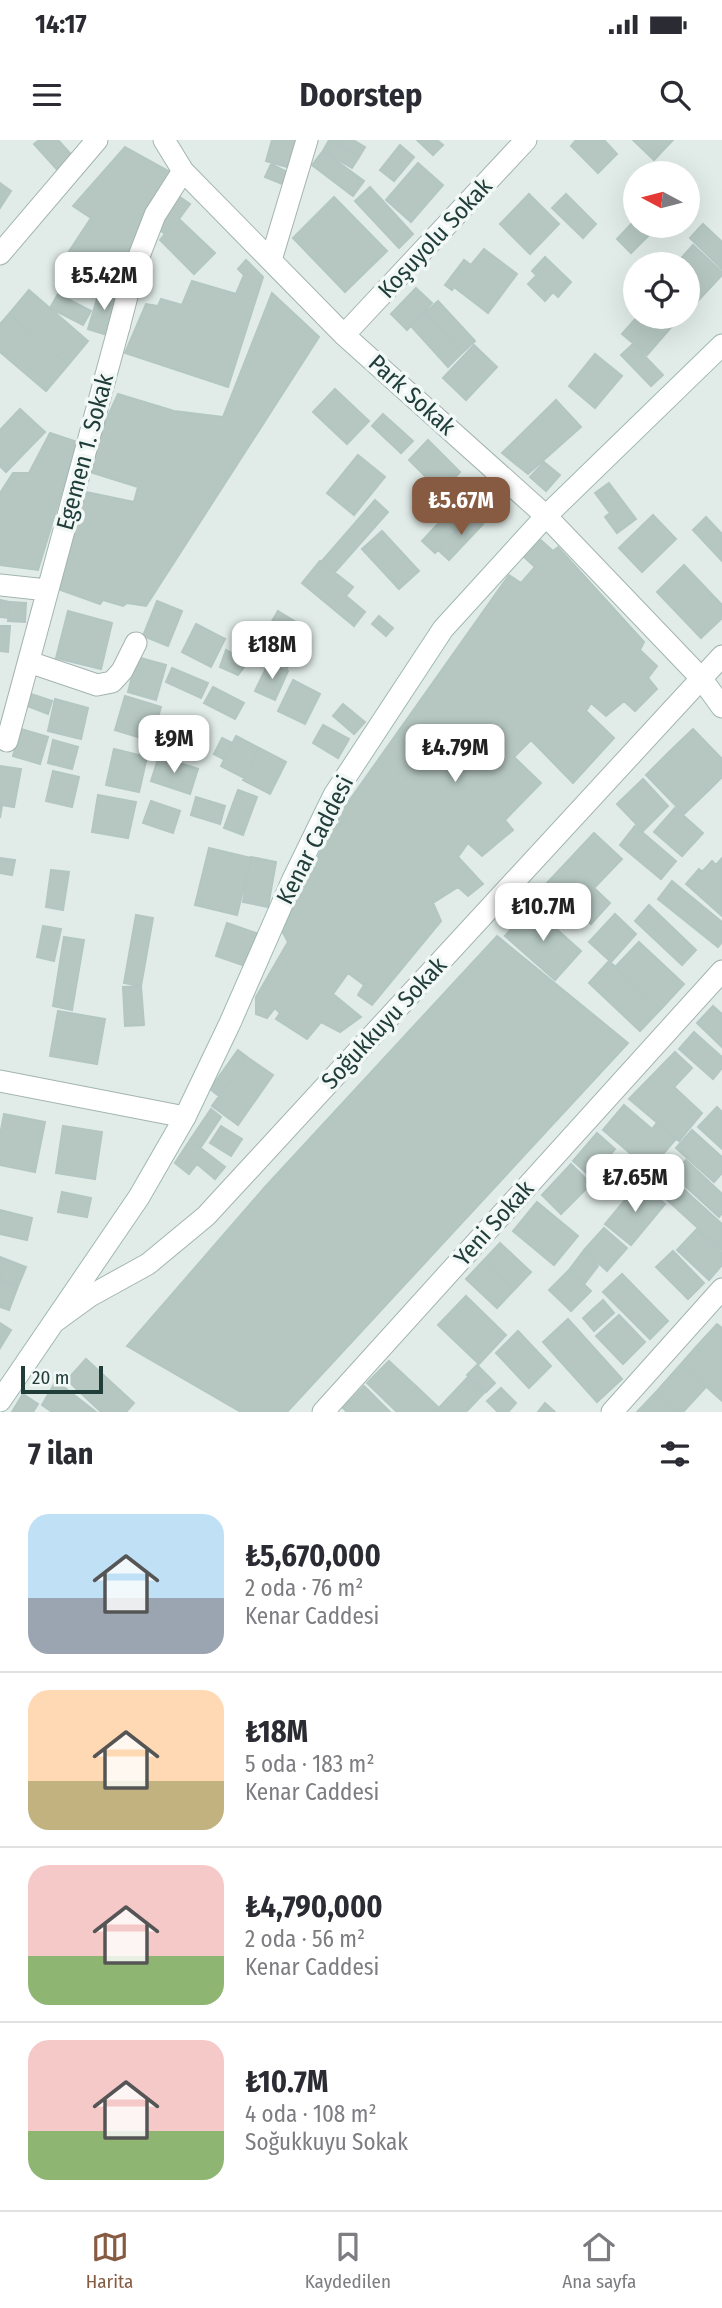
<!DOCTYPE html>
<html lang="tr">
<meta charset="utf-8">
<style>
body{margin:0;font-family:"Fira Sans Condensed",sans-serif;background:#f7f7f7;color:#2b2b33;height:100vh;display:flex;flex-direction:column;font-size:26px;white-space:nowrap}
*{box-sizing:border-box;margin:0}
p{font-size:23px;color:#7c7c81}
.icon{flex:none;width:38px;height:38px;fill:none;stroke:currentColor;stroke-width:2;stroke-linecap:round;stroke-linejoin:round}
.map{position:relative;height:1272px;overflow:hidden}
.sheet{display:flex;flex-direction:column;background:#fff;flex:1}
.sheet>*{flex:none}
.needle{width:46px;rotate:277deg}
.fabs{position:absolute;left:623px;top:21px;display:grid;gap:14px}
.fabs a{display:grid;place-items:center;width:77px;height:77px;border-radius:50%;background:#fff;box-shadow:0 7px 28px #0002;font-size:35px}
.scale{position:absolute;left:21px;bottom:18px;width:82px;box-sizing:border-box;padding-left:7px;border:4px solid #203d3a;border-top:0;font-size:19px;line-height:24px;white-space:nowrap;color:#203d3a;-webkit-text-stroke:5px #f1f8f6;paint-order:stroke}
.price{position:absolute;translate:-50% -60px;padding:0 16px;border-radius:14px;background:#fff;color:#222;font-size:23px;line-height:46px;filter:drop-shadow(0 2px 4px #0008)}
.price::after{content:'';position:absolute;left:50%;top:42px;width:21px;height:16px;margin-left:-10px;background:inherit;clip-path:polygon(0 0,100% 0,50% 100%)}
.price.active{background:#875b42;color:#fff}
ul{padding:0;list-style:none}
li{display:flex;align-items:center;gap:21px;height:175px;padding:0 28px}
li+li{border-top:2px solid #e1e1e2}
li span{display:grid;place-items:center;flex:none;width:196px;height:140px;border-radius:21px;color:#555}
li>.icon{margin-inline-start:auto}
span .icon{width:84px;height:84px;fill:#fffc;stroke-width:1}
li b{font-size:30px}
h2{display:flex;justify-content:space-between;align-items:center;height:84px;padding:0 28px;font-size:30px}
.status{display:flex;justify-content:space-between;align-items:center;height:49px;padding:0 35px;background:#fff;direction:ltr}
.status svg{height:19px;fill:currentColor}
header{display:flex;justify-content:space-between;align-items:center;height:91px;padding:0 28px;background:#fff;font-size:32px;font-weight:700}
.menu{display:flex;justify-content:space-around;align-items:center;height:98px;border-top:2px solid #e1e1e2;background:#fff;font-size:19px;color:#7c7c81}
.menu a{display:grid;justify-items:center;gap:4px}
.menu .active{color:#875b42}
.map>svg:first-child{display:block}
</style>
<div class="status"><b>14:17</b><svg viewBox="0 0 49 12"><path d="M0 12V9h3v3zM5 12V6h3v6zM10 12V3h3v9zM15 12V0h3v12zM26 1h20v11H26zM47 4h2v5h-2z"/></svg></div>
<header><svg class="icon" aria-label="menu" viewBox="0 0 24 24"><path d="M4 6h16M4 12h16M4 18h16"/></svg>Doorstep<svg class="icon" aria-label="search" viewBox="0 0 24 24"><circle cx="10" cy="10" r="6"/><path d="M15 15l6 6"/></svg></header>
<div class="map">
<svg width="722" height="1272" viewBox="0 0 722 1272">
<rect width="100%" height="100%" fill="#e1ece9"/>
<path fill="#b6c7c2" stroke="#b3c6c1" stroke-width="2" d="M39,0H58L77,21L62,35L34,4Z
M272,0H302L294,29L266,21Z
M329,0L359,17L352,28L323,11Z
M332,0H353L365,7L359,17Z
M417,0H437L443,5L433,15Z
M576,0H604L617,14L598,33L571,6Z
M633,0H673L654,20Z
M400,5L414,17L394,41L380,30Z
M125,7L170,32L119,145L68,113L91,78L73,66Z
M323,11L364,41L353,56L312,25Z
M418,23L443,45L411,82L386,60Z
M271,24L287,32L282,44L265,37Z
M0,43L11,51L0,68Z
M370,47L413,94L399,108L355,61Z
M529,54L559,84L530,114L500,84Z
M566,54L596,84L583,98L552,68Z
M177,55L190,64L179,79L215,113L194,134L160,100L165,94L155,86Z
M334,57L387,111L345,152L293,98Z
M635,80V86H658L631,113L617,99Z
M703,84L722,102V129L690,98Z
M693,105L722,132V135L694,165L688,159V124H676Z
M484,109L517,134L488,173L454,147L452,150L445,145L464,120L471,125Z
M545,117L571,142L558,157L532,131Z
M246,120L263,137L228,247L125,213L146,164L158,166L161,159L182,165L192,141L236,154L244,135L238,129Z
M536,136L553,152L545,161L528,144Z
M416,148L432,163L407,190L391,174Z
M100,149L119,154L107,195L88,189Z
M29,150L88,201L68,225L9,174Z
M272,153L319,197L146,466L127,463L123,466L103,460L100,464L52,447L81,351L134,362L138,347L83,330L118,254L174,271L223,277Z
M58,154L91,171L83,185L50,168Z
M438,161L475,201L462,213L425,173Z
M425,173L462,213L448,227L411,186Z
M9,174L68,225L46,251L0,212V184Z
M637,177H680L647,215L622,194Z
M633,204L663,235L651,246L621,215Z
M474,205L497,227L466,260L443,238Z
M595,214L622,236L595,268L569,246Z
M335,249L369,281L347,304L313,272Z
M556,260L581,287L528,334L502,313Z
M20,269L45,292L6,332L0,326V290Z
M383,274L413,301L401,313L372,286Z
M50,293L77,302L38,430L0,425V353L13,333H29Z
M428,300L460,332L441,352L409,320Z
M358,315L385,337L354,375L327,353Z
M544,322L560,335L546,351L530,337Z
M609,343L636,379L617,393L605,377L610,373L595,353Z
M466,354L479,366L435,413L422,401Z
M375,360L388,372L335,432L322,421Z
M473,374L483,384L449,420L438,410Z
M653,375L676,399L642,432L619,408Z
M706,377L722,394V421L693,390Z
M382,391L419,431L399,449L362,409Z
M535,395L553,411L558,407L644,502L640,510L657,526L648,538L657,549L635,571L624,561L606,576L591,563L586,571L614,598L573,643L531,600L514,617L541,643L505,680L513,690L482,716L468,703L458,717L483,744L468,756L458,747L433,763L441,781L372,865L358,855L364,845L348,833L333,854L361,877L340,892L321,882L307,899L276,879L280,873L275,868L267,878L256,874V857L288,802L282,791L331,690L341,682L337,678L509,435L521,443L535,427L522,415Z
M320,421L353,447L346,456L365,472L354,486L302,443Z
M684,425L722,465V478L701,498L657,452Z
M0,460L10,462L8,478L0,477Z
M157,461L182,471L168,506L143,496Z
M10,462L26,463L25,482L8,481Z
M68,471L112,483L101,529L56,518Z
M278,471L309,490L287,528L256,509Z
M379,476L393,488L386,496L372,484Z
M196,484L225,499L211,527L182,512Z
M0,486H10L8,512L0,511Z
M226,510L248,522L238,535L220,527Z
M137,517L166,525L156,560L128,552Z
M269,522L288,531L275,560L255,551Z
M172,528L208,543L201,558L166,542Z
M293,540L320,554L305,584L278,571Z
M213,547L244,563L235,579L204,563Z
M31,554L52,561L48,574L27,566Z
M125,556L161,567L151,601L115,590Z
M55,559L88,568L81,599L48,591Z
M343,564L365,582L354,594L333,576Z
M323,585L349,599L338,618L313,603Z
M21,589L48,597L40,624L13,616Z
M693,589L722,619V637L708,651L669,612Z
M236,596L259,608L244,638L221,626Z
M222,598L232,603L223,619L214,614Z
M53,600L78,607L72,629L48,623Z
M259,608L286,622L270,654L243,640Z
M114,609L147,617L139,652L106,645Z
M669,612L708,651L684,674L646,635Z
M159,616L198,629L190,654L151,641Z
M0,626L21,629L14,667L2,665L0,678Z
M53,631L79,637L72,667L46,661Z
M643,639L668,666L643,691L617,664Z
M238,650L257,657L243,695L224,688Z
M98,655L136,662L128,698L92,692Z
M196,657L225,666L220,684L191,675Z
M151,661L180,671L173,693L143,683Z
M675,668L703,693L682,716L654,692Z
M635,686L676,721L661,739L620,705Z
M594,693L622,719L594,748L610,763L591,784L547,743Z
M209,708L251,718L237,775L195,765Z
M251,717L276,722L268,767L243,762Z
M0,718L15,720L12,735L0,733Z
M722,718V776L686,744L699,729L702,732L712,721L716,725Z
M51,730L69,732L63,770L46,767Z
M672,741L722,782V802L718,807L658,759Z
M649,765L696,810L682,825L635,781Z
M531,766L581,811L555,840L505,796Z
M615,774L636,794L611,822L589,802Z
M136,775L153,778L141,846L124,843Z
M227,783L259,794L248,827L216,816Z
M43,786L61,789L54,821L37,817Z
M497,796L628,903L287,1272H241L127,1206L265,1047Z
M64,797L84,800L72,870L53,866Z
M639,802L684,844L661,869L616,826Z
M609,821L661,869L640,891L589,843Z
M141,846L144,885L125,886L123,847Z
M713,866L722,874V907L697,883Z
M58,871L105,879L97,924L50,916Z
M694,892L722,917V928L713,939L679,909Z
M238,910L247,917L219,956L210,949Z
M675,912L692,928L674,947L702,973L679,1001L629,959Z
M247,917L273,935L238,985L212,966Z
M624,965L652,989L656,984L675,1000L644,1036L626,1020L631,1014L603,990Z
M717,967L722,972V1009L698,987Z
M211,969L221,977L201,1007L190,1000Z
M4,974L45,982L35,1032L0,1025V995Z
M63,986L102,992L95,1039L56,1033Z
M221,986L242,999L231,1016L210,1003Z
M692,990L722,1017V1033L714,1042L676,1008Z
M597,993L615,1009L591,1037L573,1021Z
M190,1000L225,1027L215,1039L197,1024L189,1034L175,1023Z
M686,1020L722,1054V1073L719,1077L673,1035Z
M571,1024L591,1044L561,1074L542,1055Z
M640,1042L665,1064L631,1105L605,1084Z
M679,1045L722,1084V1110L666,1059Z
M62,1052L91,1058L87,1077L58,1072Z
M537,1062L578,1096L554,1125L513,1091Z
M0,1070L32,1078L27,1100L0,1094Z
M604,1088L627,1108L607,1131L584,1110Z
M697,1089L722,1113V1125L709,1140L677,1110Z
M500,1103L531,1132L514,1150L483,1121Z
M584,1110L598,1126L585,1143L569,1130Z
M673,1111L704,1143L688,1159L656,1127Z
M0,1117L26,1127L18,1146L0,1139Z
M483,1121L514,1150L497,1168L466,1139Z
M569,1130L591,1151L571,1171L549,1150Z
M622,1134L668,1181L650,1199L603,1152Z
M0,1139L18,1146L9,1170L0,1167Z
M466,1156L506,1195L479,1224L438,1185Z
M603,1160L614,1173L594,1191L583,1178Z
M619,1175L645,1202L623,1224L596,1196Z
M568,1179L622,1239L597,1262L543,1202Z
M0,1183L11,1190L0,1208Z
M717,1184L722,1188V1231L696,1207Z
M518,1191L551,1226L529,1248L496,1213Z
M696,1207L722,1231V1261L681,1224Z
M86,1219L134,1263L126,1272H101L67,1240Z
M389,1221L417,1247L395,1270L367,1243Z
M681,1224L706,1247L683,1272H680L657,1251Z
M477,1225L495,1243L486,1252L467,1235Z
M468,1237L484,1253L466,1272H435Z
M56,1241L96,1272H52L42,1265Z
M364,1246L390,1272H347L343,1268Z
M417,1247L438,1267L433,1272H397L395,1270Z
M501,1248L516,1263L508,1272H498L487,1261Z
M657,1251L679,1272H637Z
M23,1254L38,1264L33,1272H12Z
M545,1263L555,1272H538Z"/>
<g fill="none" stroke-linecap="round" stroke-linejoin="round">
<g stroke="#a3b4b1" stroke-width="23">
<path id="pedestrian" d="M119,187L134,129L155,75L183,31"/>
</g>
<g stroke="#a3b4b1" stroke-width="23">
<path id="minor" d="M164,0L183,31L344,195L546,376L701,538L722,567
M0,114L97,0
M271,120L307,0
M344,195L526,0
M0,445L47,450
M29,522L97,545L112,542L122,531L136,503
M7,601L119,187
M0,941L185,977
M323,1272L722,831
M612,1272L722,1149"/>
</g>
<g stroke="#a3b4b1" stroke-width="23">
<path id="tertiary" d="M57,1180L90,1156L148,1124L206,1076L722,516"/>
</g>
<g stroke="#9fb8b3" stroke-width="23">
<path id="secondary" d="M0,1261L139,1057L185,977L230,883L293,739L334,655L443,489L546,376L722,205"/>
</g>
<use href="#pedestrian" stroke="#fff" stroke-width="21"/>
<use href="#minor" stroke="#fff" stroke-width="21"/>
<use href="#tertiary" stroke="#fff" stroke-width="21"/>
<use href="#secondary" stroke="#fff" stroke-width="21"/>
</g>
<g text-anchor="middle" stroke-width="7" stroke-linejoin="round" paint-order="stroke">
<g font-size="24" fill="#203d3a" stroke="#f1f8f6">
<text transform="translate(435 98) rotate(-47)" y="8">Koşuyolu Sokak</text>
<text transform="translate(412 255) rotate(42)" y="8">Park Sokak</text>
<text transform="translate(85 312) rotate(-75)" y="8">Egemen 1. Sokak</text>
<text transform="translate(315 700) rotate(-63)" y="8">Kenar Caddesi</text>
<text transform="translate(384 883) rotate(-47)" y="8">Soğukkuyu Sokak</text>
<text transform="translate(494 1083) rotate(-48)" y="8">Yeni Sokak</text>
</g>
</g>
</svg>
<div class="fabs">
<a><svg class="needle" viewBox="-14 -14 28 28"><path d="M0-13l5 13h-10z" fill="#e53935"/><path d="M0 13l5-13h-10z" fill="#7c7c81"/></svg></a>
<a><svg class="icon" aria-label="locate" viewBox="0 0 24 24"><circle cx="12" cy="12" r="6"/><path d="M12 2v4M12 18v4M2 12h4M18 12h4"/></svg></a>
</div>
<div class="scale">20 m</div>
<b class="price" style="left:104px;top:172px">₺5.42M</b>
<b class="price active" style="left:461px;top:397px">₺5.67M</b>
<b class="price" style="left:272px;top:541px">₺18M</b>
<b class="price" style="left:174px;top:635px">₺9M</b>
<b class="price" style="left:455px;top:644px">₺4.79M</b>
<b class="price" style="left:543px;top:803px">₺10.7M</b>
<b class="price" style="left:635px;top:1074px">₺7.65M</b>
</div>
<section class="sheet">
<h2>7 ilan<svg class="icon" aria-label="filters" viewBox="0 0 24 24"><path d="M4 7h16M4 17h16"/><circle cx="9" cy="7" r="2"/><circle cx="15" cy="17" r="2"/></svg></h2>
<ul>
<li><span style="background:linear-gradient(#bfe0f5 60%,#9aa5b1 0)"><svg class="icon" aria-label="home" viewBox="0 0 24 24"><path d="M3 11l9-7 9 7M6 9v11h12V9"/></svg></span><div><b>₺5,670,000</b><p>2 oda · 76 m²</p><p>Kenar Caddesi</p></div></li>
<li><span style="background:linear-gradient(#ffd9b3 65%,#c2b280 0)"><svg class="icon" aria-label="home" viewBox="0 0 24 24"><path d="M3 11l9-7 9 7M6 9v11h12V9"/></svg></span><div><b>₺18M</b><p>5 oda · 183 m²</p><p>Kenar Caddesi</p></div></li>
<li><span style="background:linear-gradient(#f6c9c9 65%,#8fb573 0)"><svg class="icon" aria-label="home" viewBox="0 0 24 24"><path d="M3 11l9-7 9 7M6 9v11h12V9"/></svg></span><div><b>₺4,790,000</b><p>2 oda · 56 m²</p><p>Kenar Caddesi</p></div></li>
<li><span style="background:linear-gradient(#f6c9c9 65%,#8fb573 0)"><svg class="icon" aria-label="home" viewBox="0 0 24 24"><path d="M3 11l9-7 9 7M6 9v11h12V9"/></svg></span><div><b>₺10.7M</b><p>4 oda · 108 m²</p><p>Soğukkuyu Sokak</p></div></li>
</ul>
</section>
<nav class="menu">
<a class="active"><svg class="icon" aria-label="map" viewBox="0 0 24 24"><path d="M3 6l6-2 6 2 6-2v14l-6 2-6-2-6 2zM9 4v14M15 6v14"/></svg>Harita</a>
<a><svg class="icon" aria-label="saved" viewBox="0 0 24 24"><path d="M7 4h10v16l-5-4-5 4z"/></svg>Kaydedilen</a>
<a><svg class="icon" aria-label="home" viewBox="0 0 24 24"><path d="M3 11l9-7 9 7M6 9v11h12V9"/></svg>Ana sayfa</a>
</nav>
